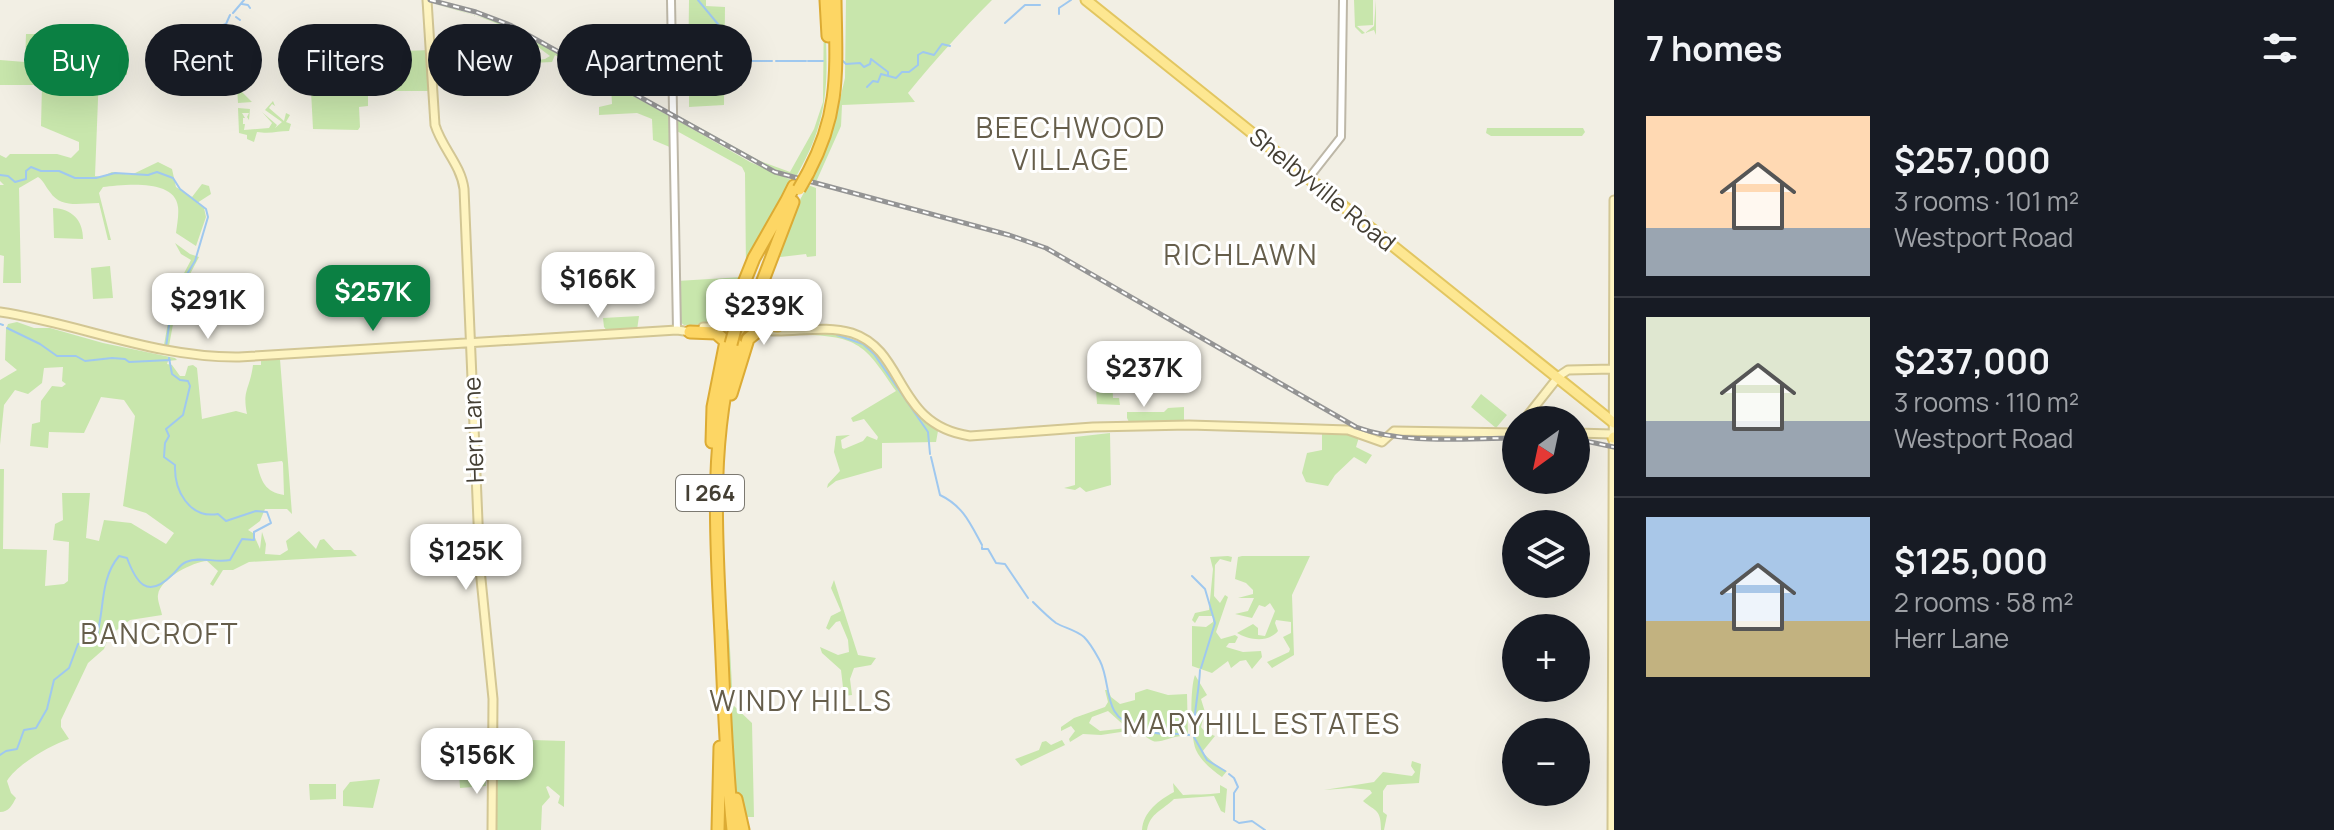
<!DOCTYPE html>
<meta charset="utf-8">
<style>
body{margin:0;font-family:Manrope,sans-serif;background:#20242c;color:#f1f3f6;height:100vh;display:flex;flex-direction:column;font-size:30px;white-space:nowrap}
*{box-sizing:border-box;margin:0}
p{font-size:26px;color:#9ea1a6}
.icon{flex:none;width:44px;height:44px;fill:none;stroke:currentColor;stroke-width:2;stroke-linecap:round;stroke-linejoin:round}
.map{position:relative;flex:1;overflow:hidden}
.details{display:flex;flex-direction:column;background:#171b24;width:720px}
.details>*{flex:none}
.hud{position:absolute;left:24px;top:24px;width:760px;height:72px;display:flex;gap:16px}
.needle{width:52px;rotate:213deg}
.controls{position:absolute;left:1502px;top:406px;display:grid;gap:16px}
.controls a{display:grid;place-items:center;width:88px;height:88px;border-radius:50%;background:#171b24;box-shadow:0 8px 32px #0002;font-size:40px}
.price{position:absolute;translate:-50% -68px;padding:0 18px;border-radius:16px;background:#fff;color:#222;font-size:26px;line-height:52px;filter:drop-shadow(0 2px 4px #0008)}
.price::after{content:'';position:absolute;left:50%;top:48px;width:24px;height:18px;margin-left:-12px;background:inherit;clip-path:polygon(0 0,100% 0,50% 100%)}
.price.selected{background:#0b8043;color:#fff}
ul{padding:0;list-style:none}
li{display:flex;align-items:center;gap:24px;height:200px;padding:0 32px}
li+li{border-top:2px solid #363941}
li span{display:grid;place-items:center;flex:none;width:224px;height:160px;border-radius:0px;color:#555}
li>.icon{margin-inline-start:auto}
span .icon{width:96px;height:96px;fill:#fffc;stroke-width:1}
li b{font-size:34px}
h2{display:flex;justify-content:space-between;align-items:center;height:96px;padding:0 32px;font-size:34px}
.pill{padding:0 28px;border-radius:36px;background:#171b24;box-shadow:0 8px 32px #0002;font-size:28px;line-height:72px}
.pill.selected{background:#0b8043;color:#fff}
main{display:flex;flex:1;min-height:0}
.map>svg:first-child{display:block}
</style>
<main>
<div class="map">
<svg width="1614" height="830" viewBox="0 0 1614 830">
<rect width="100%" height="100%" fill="#f2efe4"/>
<path fill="#c8e6ac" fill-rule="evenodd" d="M689,0H706V6L725,7L724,105L689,107V93L705,91L704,83H688Z
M824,0C827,69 834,112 797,175C764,173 705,133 675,116V114L760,161L790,172L814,129L823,102Z
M846,0H992C962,30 935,60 908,93L915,102L842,105L841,126L816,182L810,180L833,129L845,78Z
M1354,0H1373V25L1357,26L1365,33L1374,26L1376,0V35L1374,30L1362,34L1355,27Z
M431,3L502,23L671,117L672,148L653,140L652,119L637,113L599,115V107L612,104L611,86L555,55L552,62L510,64L545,59L550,56L534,44L513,45L517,33C489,18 462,11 431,3Z
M187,28L192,34L216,29L232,31L231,41L218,43L215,55L208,56L204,78L197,84L189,83L192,53L188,52Z
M365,30L366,39L404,37L405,51L430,50L431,91H368V106L359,107L360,127L358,130L313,129L308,33Z
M26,34H48L47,64L67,68L94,77L98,37L101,43L127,45V48H101V69L127,72V75L99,74L95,176L101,177L112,172L131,175L158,162L172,169L176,187L192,197L202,184L209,186L211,194L197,203L204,208L206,217L196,246L176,233C177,225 179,215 178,207C175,178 123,185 103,187L99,193L111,240H108L99,203C81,203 61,209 50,192C45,186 44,181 38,177L19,188L21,283H3L4,256L0,255V185H4L0,181V155L6,158L10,154H57L71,158L79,150V142L41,126L42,85H0V60L25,62Z
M254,38L243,42V48H248L242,51L243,55L253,54V58L242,59L243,64H246L243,69L247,72H243L245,84L241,91L252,102L238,103L234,41Z
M273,101L275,106L272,104L269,108L284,121L286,113L290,115L286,122L291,124L289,131C278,131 271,134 257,132L254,142L247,139V135L239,133L238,108L250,109L249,120L247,117L249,113H242L245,118H243V124H245L244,130L269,128L272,123L262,112L277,125L275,128L282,122L265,110Z
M675,119L750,162L794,181L746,269L745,173L742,167L675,130Z
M1487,128H1583L1585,132L1582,136H1491L1486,133Z
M808,185L816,188V256L807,257L806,254L772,258L783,231Z
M53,208C72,209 83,220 83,239L54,238Z
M175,243L190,254L199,257L178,297L169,346L164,345L173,294L191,260L181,254Z
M110,266L113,298L93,299L91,268Z
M742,277C727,324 735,324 684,325L680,322L677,281Z
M639,316L637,330L608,332L604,327L603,318Z
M17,322L34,328H50L103,343L175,358L177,360L168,361L167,364L172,365L180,376H185L188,366L193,365L197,368L202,419L236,411L247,414C242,390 250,389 253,365H261V359H280L292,514L287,509H265L260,521L248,530L253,533L260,549L262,532L266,544L265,554L280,555L288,550L286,541L299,531L316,549L320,540L324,539L334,550H351L357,556L249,562L233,570H223L213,586L210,584L218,571L207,561C193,562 160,578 158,595C157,600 161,609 162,615L130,620L109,636L104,649L88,663L61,720V727L69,739C51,745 17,764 7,781L11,793L16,798C12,805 9,812 0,812V469H4L3,549L47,550L45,586L64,584L68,581L69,542L53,540L55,524L63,520L62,493H90L86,538L99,541L104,520L131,523L166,544L174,533L146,513L123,506L135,416L124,400L101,397L84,433L49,432L48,448L30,446L32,424L40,422L41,401L52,386L62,387L66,384L62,381L63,367L44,368L42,383L28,394L15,390L4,405L0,445V380L17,370L5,360L6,329L8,324ZM282,461L283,463L284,495C265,492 261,481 257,464Z
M809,333C903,332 877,392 938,431L936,442L882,443V468L836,481L827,488L828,484L840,471L834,452L836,436L850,435L841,440L842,448L844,449L863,441L867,436L877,440L878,437L864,419L853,422L851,418L896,391C867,349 861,336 806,335Z
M1095,375H1112L1113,398H1119L1120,405L1097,404Z
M1481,394L1507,415L1496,428L1471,407Z
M1184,407V421L1129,422L1127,418V412H1164L1168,408Z
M1322,431L1360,434L1356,447L1372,455L1366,464L1354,457L1335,475L1328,486L1306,482L1302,473L1307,453L1322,450Z
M1110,433L1111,485L1086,492L1080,487L1075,490L1064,488L1075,485V437Z
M1228,556L1232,557L1231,562L1220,559L1215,565L1214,596L1220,603L1225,595L1228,597L1216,632L1221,639L1235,635L1238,637L1235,643H1229L1226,647L1243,652L1261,651L1262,657L1252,669L1246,660L1240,661L1231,668L1228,661L1212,673L1192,666V626L1206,627L1213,622V616H1199L1195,623L1192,620L1195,613L1209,610L1213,569L1210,557Z
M1310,556L1292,595L1294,655L1272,668L1267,662L1289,652L1290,649L1283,637L1291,633V622L1276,620L1275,623L1278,631C1268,643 1249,640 1237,633L1253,624L1258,628V635L1265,636L1275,611L1270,603L1265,607L1259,605L1252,618L1235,614L1248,611L1254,598H1238L1253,594V590L1246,583L1235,579L1238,557L1242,556Z
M834,580L858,655L876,658L871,665L854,668L850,679L852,695L844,696L841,670L822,653L820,647L838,655L849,652L848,640L840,621L836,622L829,630L826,628L831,616L841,611L831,588Z
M726,628L729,630L733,705L752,723L754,817H744L736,788L726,684L729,678Z
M1195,675L1207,695L1201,699L1205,712L1201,727L1205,732L1215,736L1202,752L1218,767L1227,771L1222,777C1212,770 1201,761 1196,750C1190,736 1190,687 1195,675Z
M1147,689L1168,695L1187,694L1188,736C1175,734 1160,744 1153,741C1146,738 1141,732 1134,730L1101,735L1083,734L1070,742L1069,739L1075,731L1071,726L1061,731V727L1074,718L1105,707L1108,702L1105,690H1108L1111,697L1120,704L1135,700V693ZM1108,711L1127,728L1100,731L1089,723L1092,717Z
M496,739L565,741L564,807L558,803L560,796L548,786L546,787L550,797L542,806L541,830H495Z
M1062,740L1065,745L1021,766L1015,759L1039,750L1042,742L1046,741L1051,745Z
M1412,761L1421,764L1419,783L1387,785L1383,791V812L1387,815L1384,830H1381C1381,809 1376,812 1363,801L1372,793L1370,790L1351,788L1324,790L1374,782L1383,772L1412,776L1415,772L1411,766Z
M485,770L486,786L460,788L459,772Z
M380,779L373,808L343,806V791L350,782Z
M1173,783L1183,795C1196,794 1207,795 1220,793V785L1227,789L1225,813L1221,811L1214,796L1174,799C1163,810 1150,813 1147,830H1142C1143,812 1159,800 1174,792Z
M309,784H336V799L310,800Z"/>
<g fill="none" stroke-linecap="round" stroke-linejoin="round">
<path stroke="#9fc8ef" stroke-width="2" d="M698,0L722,29L724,61L739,62
M242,4L248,5L250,8
M1065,4L1071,0
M233,13L244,0
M1059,14V8L1065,4
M236,17L240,20
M1005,23L1025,5H1040
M209,30L226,24L230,15
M742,61H772
M776,61H806
M808,61H823
M843,61L846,64L860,63L864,67L870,64L871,59L888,72V76
M867,87L873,81L878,82L881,74L896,78L902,72H909L918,65V55L923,52L934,55L942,44L950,46
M0,175L8,176L15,182L26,179V171L31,167L41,171H59L75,178H96L115,173L148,175L157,172L173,178L180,189L206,209L208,217L195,261L173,297L166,347
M0,324L3,325
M7,328L40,344L57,356H76L85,361L112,358L125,359L129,362L170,360
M837,335L863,344L874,354L928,432L930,454
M931,457L940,495C963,506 970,523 982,545
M982,547V549H988L996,563L1005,564L1028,598
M1192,576L1205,589L1215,623L1201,668
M1033,602C1040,609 1048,617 1056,623C1065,628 1076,630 1084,637C1091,644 1095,652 1100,661C1112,685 1102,719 1137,726
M1140,727C1164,739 1166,731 1189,735
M1194,737C1193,713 1199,694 1200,670
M1194,737L1207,760L1225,771
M0,755L6,751L17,749L24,730L36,728L47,709L54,680L69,668L78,644L92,642L96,638C105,611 99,580 119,556L127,558C136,582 147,600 172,575C177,571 179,565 186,562C200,556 215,563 230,560L242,539L254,540V532L271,523L267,512L256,511L226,521L218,514C189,519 174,490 175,465L164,457L165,443L169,436L166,429L183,415L190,386L188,381L180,380L172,374L169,358
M1229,774L1234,778L1238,787L1234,793V820L1239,823L1252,821L1265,830"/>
<g stroke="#bdb7a7" stroke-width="10">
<path id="tertiary" d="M671,0L677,330
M1308,179L1341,137L1343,0"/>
</g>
<g stroke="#d2c694" stroke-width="11">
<path id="secondary" d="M427,0L435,125C442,148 461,165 464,189L480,569L493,699L492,830
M0,312C81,324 155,358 239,357L677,330L691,332
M703,327H762
M772,331C798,332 826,325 852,333C907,351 894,425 970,436L1093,427L1189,425L1348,430L1382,442L1394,431L1516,433
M1524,420L1559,376L1568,370L1613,369
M1576,433L1612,434
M1612,830L1614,200"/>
</g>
<g stroke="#e2c661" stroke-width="13">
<path id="primary" d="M1086,0L1614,423
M1613,438L1614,437"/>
</g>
<g stroke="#dcab34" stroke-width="15">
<path id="motorway" d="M826,0L828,36
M808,173C841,111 836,68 835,0
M784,206L794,186
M754,319L760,325L778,327
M718,327L729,320L754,258L787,200
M690,332L716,333L723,339
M731,394L748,339L758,331
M712,442L713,407L725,346L749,317L793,202
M736,799L743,830
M718,830L720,747
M733,830C726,765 724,700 721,635C716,537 709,439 736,344"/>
</g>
<use href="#tertiary" stroke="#fff" stroke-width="6"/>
<use href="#secondary" stroke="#fef4c1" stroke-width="7"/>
<use href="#primary" stroke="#fde791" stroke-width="9"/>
<use href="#motorway" stroke="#fdd664" stroke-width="11"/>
<g stroke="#949494" stroke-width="5">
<path id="rail" d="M430,0L476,12L510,25L775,172L1009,235L1046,248L1356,427C1405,445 1465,438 1516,438
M1576,439L1614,447"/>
</g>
<use href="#rail" stroke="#fff" stroke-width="2" stroke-dasharray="6" stroke-linecap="butt"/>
<g stroke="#dcab34" stroke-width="15" stroke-linecap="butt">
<path id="motorway-bridge" d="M799,189L808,173
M731,344L739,314"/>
</g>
<use href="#motorway-bridge" stroke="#fdd664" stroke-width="11"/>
</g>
<g text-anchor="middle" stroke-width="6" stroke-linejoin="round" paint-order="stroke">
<rect fill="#fff" stroke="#7c7971" stroke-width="2" x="676" y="475" width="68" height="36" rx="6"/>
<g font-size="22" font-weight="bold" fill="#443f34">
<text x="710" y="501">I 264</text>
</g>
<g font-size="24" fill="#443f34" stroke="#fff">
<text transform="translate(1322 190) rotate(39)" y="8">Shelbyville Road</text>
<text transform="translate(474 430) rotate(-92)" y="8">Herr Lane</text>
</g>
<g font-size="28" letter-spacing="2" fill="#665e4b" stroke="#fff">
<text x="1071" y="138">BEECHWOOD<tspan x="1071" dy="32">VILLAGE</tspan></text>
<text x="1241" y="265">RICHLAWN</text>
<text x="160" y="644">BANCROFT</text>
<text x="801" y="711">WINDY HILLS</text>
<text x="1262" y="734">MARYHILL ESTATES</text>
</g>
</g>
</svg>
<div class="controls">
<a><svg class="needle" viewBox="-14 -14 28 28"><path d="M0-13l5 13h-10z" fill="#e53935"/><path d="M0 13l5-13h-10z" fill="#9ea1a6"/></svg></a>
<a><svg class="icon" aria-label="layers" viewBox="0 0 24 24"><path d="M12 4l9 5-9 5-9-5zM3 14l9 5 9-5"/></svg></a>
<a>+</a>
<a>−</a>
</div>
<b class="price" style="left:598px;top:320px">$166K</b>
<b class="price selected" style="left:373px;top:333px">$257K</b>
<b class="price" style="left:208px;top:341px">$291K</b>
<b class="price" style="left:764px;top:347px">$239K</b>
<b class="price" style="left:1144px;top:409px">$237K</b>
<b class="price" style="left:466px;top:592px">$125K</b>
<b class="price" style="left:477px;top:796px">$156K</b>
<div class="hud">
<a class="pill selected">Buy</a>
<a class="pill">Rent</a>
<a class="pill">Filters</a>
<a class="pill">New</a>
<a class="pill">Apartment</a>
</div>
</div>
<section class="details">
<h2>7 homes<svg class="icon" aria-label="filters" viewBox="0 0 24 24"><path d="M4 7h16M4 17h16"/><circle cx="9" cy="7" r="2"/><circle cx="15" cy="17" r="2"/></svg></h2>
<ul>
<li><span style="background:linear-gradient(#ffd9b3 70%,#9aa5b1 0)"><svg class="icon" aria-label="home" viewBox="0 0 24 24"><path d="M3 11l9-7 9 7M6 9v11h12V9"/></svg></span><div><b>$257,000</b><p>3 rooms · 101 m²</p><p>Westport Road</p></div></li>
<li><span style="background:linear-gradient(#dfe7d0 65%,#9aa5b1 0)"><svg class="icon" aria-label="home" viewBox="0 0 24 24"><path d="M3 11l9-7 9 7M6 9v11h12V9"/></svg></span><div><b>$237,000</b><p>3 rooms · 110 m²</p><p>Westport Road</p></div></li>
<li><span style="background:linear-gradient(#a9c7e8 65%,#c2b280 0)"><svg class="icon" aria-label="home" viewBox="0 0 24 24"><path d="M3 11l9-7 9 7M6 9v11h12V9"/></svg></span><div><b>$125,000</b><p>2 rooms · 58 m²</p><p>Herr Lane</p></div></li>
</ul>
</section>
</main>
